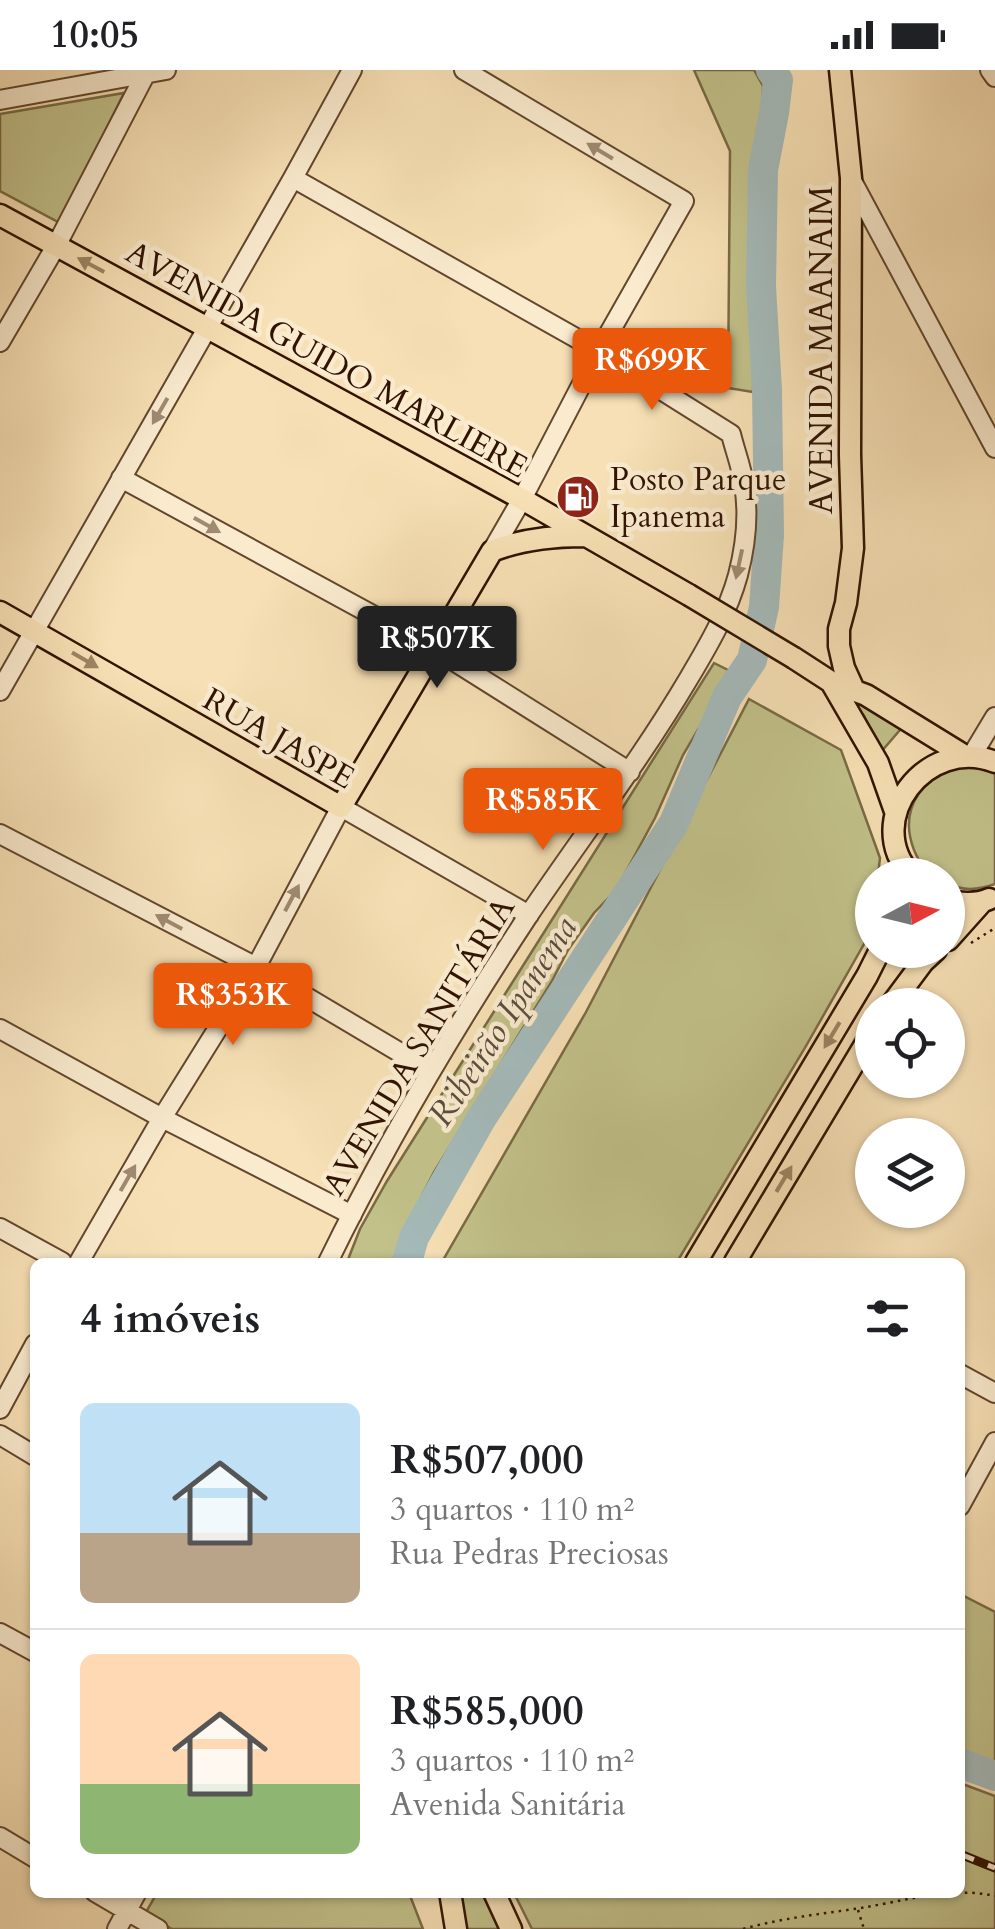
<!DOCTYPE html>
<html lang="pt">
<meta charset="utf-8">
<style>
body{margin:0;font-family:Cardo,serif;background:#f2f2f2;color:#202124;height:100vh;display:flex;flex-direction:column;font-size:38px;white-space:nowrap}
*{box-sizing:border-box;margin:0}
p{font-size:32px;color:#757577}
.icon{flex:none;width:55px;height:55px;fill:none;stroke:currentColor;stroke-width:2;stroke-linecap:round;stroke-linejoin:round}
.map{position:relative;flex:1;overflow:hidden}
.details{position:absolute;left:30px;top:1188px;width:935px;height:640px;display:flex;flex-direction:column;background:#fff;border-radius:15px;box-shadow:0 2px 8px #0004}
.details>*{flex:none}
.needle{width:65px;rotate:83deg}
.tools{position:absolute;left:855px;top:788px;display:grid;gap:20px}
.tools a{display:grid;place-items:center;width:110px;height:110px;border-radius:50%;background:#fff;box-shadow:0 2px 8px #0004;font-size:50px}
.price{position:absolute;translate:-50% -85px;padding:0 22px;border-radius:10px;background:#ea580c;color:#fff;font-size:32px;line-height:65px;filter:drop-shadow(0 2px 5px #0008)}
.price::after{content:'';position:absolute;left:50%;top:60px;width:30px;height:22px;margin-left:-15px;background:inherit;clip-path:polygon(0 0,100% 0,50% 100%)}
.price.current{background:#222;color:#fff}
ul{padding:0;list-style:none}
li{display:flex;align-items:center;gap:30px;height:250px;padding:0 50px}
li+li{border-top:2px solid #e0e0e0}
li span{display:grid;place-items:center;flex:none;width:280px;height:200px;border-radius:15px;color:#555}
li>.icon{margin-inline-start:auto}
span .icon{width:120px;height:120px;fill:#fffc;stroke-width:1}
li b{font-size:42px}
h2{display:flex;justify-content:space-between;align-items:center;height:120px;padding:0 50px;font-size:42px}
.status{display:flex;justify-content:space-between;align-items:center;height:70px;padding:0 50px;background:#fff;direction:ltr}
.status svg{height:28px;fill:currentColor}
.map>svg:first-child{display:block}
</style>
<div class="status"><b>10:05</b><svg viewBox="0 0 49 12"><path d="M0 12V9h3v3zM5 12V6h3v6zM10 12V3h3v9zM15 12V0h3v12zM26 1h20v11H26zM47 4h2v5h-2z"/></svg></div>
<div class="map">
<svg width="995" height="1859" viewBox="0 0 995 1859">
<rect width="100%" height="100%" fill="#f7e0b5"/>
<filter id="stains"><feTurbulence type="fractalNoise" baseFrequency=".002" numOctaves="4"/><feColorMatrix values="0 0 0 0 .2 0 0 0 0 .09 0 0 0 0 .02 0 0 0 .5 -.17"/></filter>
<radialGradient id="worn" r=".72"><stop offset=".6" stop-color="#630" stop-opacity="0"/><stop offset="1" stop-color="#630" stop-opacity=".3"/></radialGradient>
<path fill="#c2c18a" stroke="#796a45" stroke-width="2.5" d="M694,0H754L763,16L753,322L728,318L730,81Z
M124,23L60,153L0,121V44Z
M714,593L732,602L683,685L655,748L616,820L594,843L568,880L552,911L434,1102L414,1141L398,1192H347L360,1159L387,1111Z
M844,620L905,654L881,682L864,646Z
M749,629L841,680L880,788L878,805H872V860L806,976L677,1192H442L586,942Z
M967,694L995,700V814C979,820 963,821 948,814V805C946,805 933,805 932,805C923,801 917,787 914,780C897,736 926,703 967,694Z
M960,1524L995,1542V1695L960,1680Z
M960,1713L995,1726V1859H532L514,1823L960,1822Z
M157,1823H409L423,1859H172L145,1844Z
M459,1823H482L499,1859H467Z"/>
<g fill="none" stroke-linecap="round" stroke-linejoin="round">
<path stroke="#a4baba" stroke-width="30" d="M407,1192L414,1167L481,1049L674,753L727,627L752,590L764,537L769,465L767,320L761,216L763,100L774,43L778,10L771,0
M960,1693L995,1706"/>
<g stroke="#62462d" stroke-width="22">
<path id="minor" d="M464,0L684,131L599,281L522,429L492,481
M990,0L995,7
M0,30L166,0
M293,108L599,281L731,364C735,381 742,398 744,415C749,444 745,478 738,505C728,542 708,576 689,608C640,691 582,766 528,846C455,957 386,1073 328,1192
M851,109L995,378
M0,272L56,176L145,5
M121,408L433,578L630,702
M0,621L293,108L352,0
M971,687L995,647
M0,764L256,897L431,1001
M0,959L162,1048L352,1145
M0,1158L62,1192
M79,1192L162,1048L256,897L341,737L529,845
M960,1304L995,1323
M0,1339L35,1274
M0,1365L35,1386
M960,1436L995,1372
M0,1563L35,1582
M0,1767L35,1788
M95,1822L158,1859
M117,1859L137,1822"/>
</g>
<g stroke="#301300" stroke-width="25">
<path id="major" d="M840,0L851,108L850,385L853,478L846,533L839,559V576L844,598L854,620
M0,145L522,429L689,525
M0,542L341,737L492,481C522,469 552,466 584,466
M794,588L831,612L866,625L965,686
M831,612L878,693L896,744
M911,805C861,750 927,665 995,692
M948,830C959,834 978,834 989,829
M948,870L982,832
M891,935L923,892L936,880
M696,1192L867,906L880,880
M735,1192L872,963
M450,1822L456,1859
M494,1822L511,1859"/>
</g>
<path stroke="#301300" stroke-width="2.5" stroke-dasharray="2.5 5" stroke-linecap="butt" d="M971,873L995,858
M858,1840L864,1859
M743,1859C782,1848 821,1844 861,1838C903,1831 953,1816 995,1826"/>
<use href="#minor" stroke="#faebcf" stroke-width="18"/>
<use href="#major" stroke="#f7e0b5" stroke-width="20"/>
<g stroke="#301300" stroke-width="9">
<path id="rail" d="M960,1784L995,1798"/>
</g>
<use href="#rail" stroke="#faebcf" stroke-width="5" stroke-dasharray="15" stroke-linecap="butt"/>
<g stroke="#301300" stroke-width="25" stroke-linecap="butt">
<path id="major-bridge" d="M689,525L794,588"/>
</g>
<use href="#major-bridge" stroke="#f7e0b5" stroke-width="20"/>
</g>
<defs><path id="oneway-solid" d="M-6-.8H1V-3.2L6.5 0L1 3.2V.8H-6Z" transform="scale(2.5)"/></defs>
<g fill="#9f8a72">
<use href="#oneway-solid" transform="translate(600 81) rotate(-149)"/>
<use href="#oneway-solid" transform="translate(160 341) rotate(120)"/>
<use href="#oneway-solid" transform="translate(207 455) rotate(29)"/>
<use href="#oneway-solid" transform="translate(739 494) rotate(102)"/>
<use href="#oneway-solid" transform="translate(292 828) rotate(-62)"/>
<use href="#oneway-solid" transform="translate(169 852) rotate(-152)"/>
<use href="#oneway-solid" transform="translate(128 1108) rotate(-60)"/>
</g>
<g fill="#9d8464">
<use href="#oneway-solid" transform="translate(91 195) rotate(-152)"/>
<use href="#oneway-solid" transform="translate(85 590) rotate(30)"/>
<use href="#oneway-solid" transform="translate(832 965) rotate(121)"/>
<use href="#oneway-solid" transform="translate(784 1109) rotate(-59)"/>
</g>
<defs>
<g id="fuel-disc" transform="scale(2.25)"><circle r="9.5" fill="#8f2418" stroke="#faebcf"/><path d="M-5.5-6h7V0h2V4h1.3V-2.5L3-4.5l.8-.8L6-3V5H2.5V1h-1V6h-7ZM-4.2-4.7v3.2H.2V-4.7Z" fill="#fff"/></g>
</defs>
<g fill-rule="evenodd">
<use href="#fuel-disc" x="578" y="427"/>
</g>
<g text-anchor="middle" stroke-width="9" stroke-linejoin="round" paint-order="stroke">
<g font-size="32" fill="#301300" stroke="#faebcf">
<text transform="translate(821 280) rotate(-90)" y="11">AVENIDA MAANAIM</text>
<text transform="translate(327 289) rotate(29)" y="11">AVENIDA GUIDO MARLIERE</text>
<text transform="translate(279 668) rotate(30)" y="11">RUA JASPE</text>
<text transform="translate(418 976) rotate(-59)" y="11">AVENIDA SANITÁRIA</text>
</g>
<g font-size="32" fill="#301300" stroke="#faebcf" text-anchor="start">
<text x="610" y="420">Posto Parque<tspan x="610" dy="37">Ipanema</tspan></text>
</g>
<g font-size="35" font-style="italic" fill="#594d41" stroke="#faebcf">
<text transform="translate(502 951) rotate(-57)" y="12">Ribeirão Ipanema</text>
</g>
</g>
<rect width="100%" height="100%" filter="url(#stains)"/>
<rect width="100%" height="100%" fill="url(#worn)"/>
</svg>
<div class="tools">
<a><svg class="needle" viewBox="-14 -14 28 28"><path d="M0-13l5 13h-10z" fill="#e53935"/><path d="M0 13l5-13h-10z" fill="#757577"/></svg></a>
<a><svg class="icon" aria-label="locate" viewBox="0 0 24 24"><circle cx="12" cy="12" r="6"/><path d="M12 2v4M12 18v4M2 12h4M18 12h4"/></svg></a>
<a><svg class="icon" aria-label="layers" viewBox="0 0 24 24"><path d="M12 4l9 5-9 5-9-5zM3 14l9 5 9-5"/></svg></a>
</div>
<b class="price" style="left:652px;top:343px">R$699K</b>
<b class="price current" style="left:437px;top:621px">R$507K</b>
<b class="price" style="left:543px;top:783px">R$585K</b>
<b class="price" style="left:233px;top:978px">R$353K</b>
<section class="details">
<h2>4 imóveis<svg class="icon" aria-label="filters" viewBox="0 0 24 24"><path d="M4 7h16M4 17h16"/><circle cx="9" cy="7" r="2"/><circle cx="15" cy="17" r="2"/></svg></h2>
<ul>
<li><span style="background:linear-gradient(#bfe0f5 65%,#b9a48a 0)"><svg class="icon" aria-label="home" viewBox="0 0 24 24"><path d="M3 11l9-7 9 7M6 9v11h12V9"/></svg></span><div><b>R$507,000</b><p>3 quartos · 110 m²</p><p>Rua Pedras Preciosas</p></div></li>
<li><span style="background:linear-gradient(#ffd9b3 65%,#8fb573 0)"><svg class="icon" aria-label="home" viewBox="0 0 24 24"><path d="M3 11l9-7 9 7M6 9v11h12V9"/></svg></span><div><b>R$585,000</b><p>3 quartos · 110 m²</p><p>Avenida Sanitária</p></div></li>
</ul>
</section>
</div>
